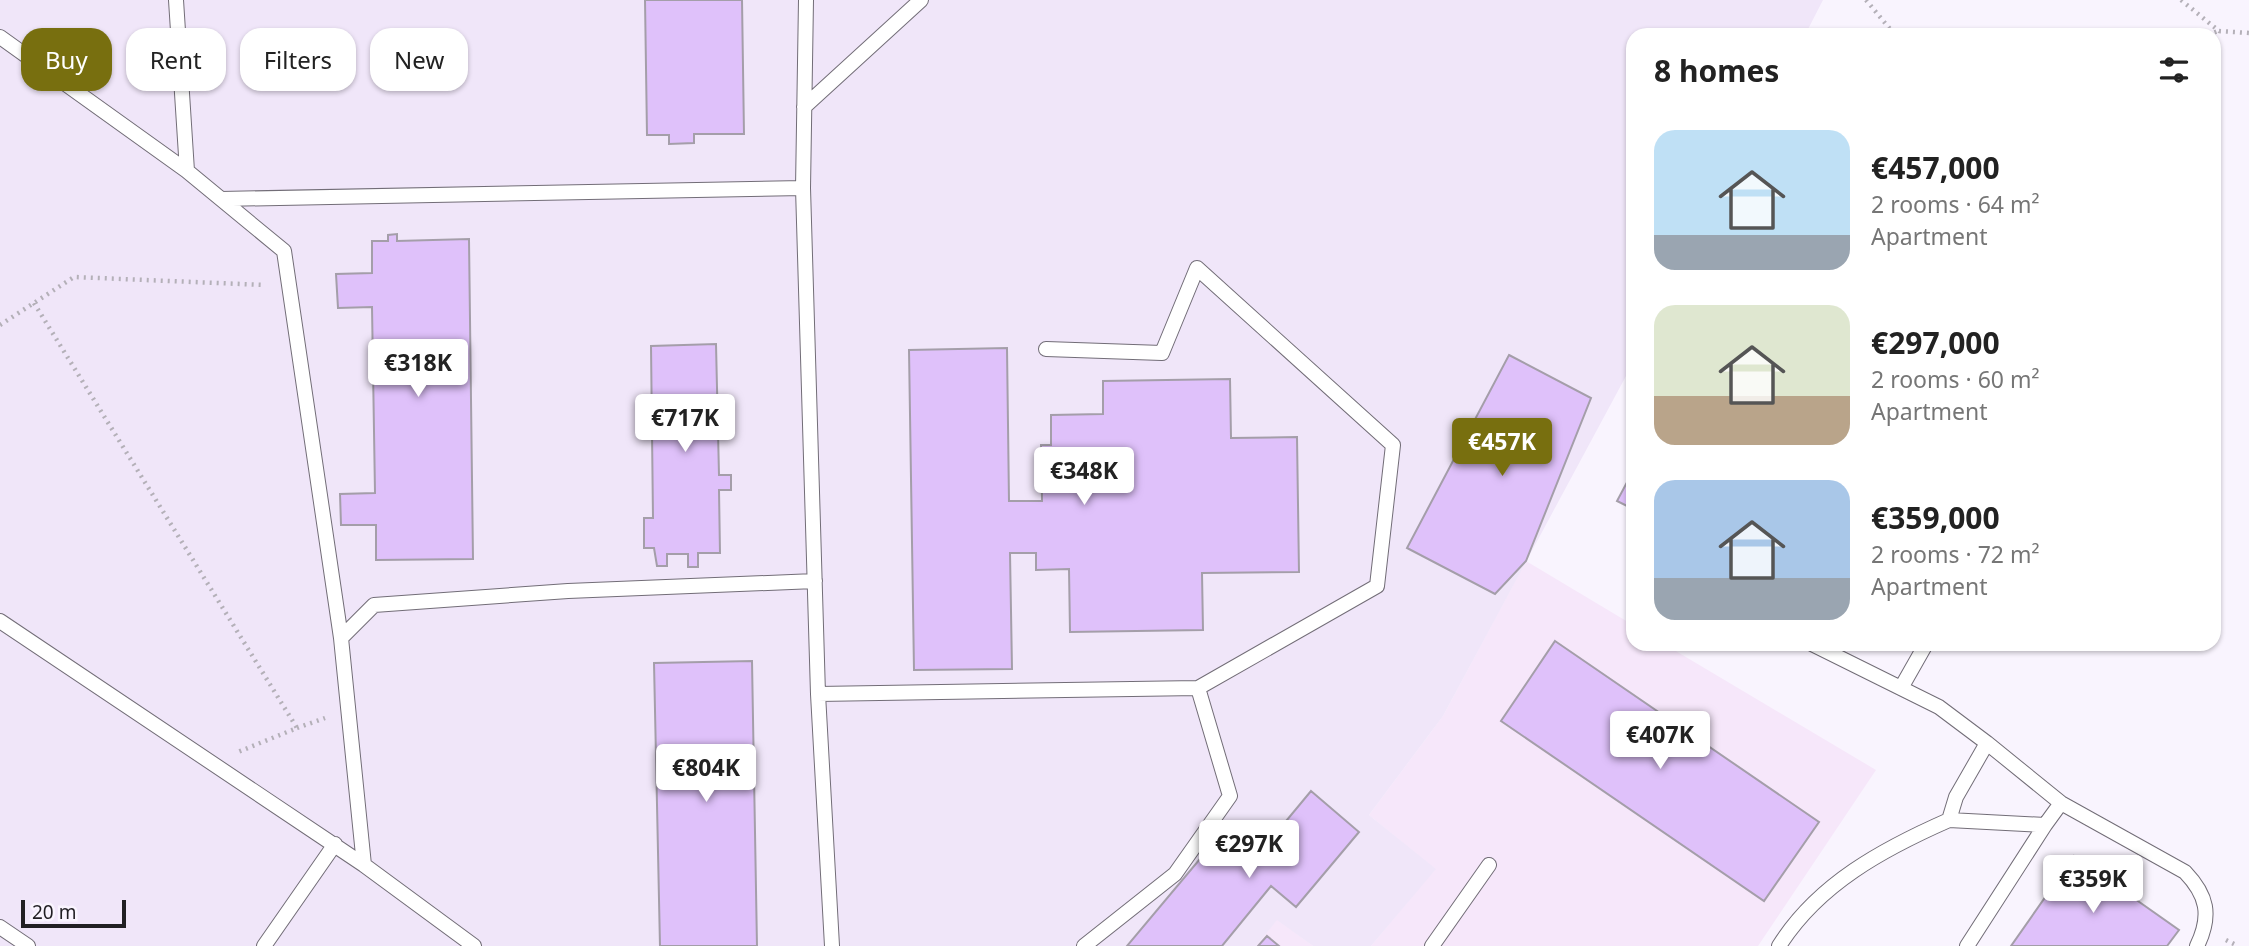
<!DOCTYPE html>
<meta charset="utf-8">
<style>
body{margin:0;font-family:"Noto Sans",sans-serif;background:#f2f2f2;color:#222;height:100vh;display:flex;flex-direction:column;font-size:26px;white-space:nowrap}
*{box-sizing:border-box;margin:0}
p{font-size:23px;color:#767676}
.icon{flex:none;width:38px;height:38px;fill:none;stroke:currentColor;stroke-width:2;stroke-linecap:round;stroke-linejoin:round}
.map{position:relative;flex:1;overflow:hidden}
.details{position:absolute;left:1626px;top:28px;width:595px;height:623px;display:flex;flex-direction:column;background:#fff;border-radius:21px;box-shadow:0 2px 5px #0004}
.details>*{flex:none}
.top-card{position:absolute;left:21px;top:28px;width:665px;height:63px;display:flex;gap:14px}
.scale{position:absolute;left:21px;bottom:18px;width:105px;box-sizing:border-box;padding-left:7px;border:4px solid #211f23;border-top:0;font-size:19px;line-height:24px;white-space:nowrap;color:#211f23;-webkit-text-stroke:5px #f9f4fe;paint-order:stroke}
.price{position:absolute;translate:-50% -60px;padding:0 16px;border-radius:7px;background:#fff;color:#222;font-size:23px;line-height:46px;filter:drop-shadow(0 2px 4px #0008)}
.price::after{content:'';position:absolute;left:50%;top:42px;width:21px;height:16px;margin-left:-10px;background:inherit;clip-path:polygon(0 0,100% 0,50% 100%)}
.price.on{background:#786f0f;color:#fff}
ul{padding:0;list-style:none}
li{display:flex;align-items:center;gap:21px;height:175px;padding:0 28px}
li span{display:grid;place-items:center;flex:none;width:196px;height:140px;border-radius:21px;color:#555}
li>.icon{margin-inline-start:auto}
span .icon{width:84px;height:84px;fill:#fffc;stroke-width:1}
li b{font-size:30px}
h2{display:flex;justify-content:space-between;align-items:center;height:84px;padding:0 28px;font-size:30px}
.tag{padding:0 24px;border-radius:21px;background:#fff;box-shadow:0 2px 5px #0004;font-size:24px;line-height:63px}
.tag.on{background:#786f0f;color:#fff}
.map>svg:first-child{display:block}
</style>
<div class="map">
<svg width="2249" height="946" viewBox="0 0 2249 946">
<rect width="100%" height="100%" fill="#f9f4fe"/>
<path fill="#f6e7fa" d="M1526,561L1633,625V644H1664L1876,770L1758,946H1371L1435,869L1369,815L1443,716Z
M1277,919L1313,946H1256Z"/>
<path fill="#f0e6f9" d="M0,0H1823L1805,35H1633V363L1443,716L1369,815L1436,869L1371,946H1313L1277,920L1256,946H0Z"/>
<path fill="#dfc1fa" stroke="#a49ea9" stroke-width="2" d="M645,0H742L744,134H694V143L669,144V135H647Z
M397,234V241L469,239L473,559L376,560V525H341L340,494L375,493L372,307L338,308L336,274L372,273V241H388V235Z
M716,344L719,475H731V490H719L720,553H698V567H688V554H667V566H657L654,548H644V518H653L651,346Z
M1007,348L1009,501H1042L1041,445H1051V415L1103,414V381L1230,379L1231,438L1297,437L1299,572L1202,573L1203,630L1070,632L1069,569L1036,570V553H1010L1012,669L914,670L909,350Z
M1509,355L1591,398L1526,561L1495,594L1407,548Z
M1633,471V509L1617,501Z
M1555,641L1819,822L1764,901L1501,721Z
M752,661L757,946H660L654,663Z
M1311,791L1359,832L1296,907L1271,886L1222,946H1127L1215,841L1247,868Z
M2074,856L2179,930L2167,946H2011Z
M1267,936L1279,946H1258Z"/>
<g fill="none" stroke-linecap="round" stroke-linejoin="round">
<g stroke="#726d77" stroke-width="16">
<path id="service" d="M176,0L187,171
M0,37L187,171L284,251L341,638L364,865
M804,107L921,0
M803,188L806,0
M221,199L803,188L818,694L832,946
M1046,349L1162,353L1197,268L1393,445L1377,586L1198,688
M0,621L364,865L474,946
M341,638L374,605L568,591L815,581
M1901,688L1926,644
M818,694L1198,688L1230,796L1175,874L1084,946
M1987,743L2061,803L2185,872C2207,895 2212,915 2197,946
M1949,820L2045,825L2061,803
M0,927L28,946
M264,946L335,844
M1432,946L1489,865
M1779,946C1818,884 1883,849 1949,820L1956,797L1987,743L1939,707L1812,644
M1967,946L2045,825"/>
</g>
<path stroke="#b4b0b8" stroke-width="4.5" stroke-dasharray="2 5" stroke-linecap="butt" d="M1866,0L1895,35
M2181,0L2219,31L2249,33
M2208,35L2218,31
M34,303L297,728L238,752
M0,325L74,277L265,285
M297,728L325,718
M2226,940L2238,946"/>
<use href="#service" stroke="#fff" stroke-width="14"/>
</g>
</svg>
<div class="scale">20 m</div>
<b class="price" style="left:418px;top:399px">€318K</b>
<b class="price" style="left:685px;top:454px">€717K</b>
<b class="price on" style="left:1502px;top:478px">€457K</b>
<b class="price" style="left:1084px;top:507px">€348K</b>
<b class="price" style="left:1660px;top:771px">€407K</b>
<b class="price" style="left:706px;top:804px">€804K</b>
<b class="price" style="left:1249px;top:880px">€297K</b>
<b class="price" style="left:2093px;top:915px">€359K</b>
<div class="top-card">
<a class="tag on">Buy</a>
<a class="tag">Rent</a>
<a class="tag">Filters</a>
<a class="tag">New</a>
</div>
<section class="details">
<h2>8 homes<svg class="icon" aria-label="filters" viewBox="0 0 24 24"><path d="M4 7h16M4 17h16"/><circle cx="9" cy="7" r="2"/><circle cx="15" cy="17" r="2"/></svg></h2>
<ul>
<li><span style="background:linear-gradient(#bfe0f5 75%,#9aa5b1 0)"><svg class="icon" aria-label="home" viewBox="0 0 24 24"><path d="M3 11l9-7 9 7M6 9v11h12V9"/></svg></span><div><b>€457,000</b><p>2 rooms · 64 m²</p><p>Apartment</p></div></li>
<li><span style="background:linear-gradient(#dfe7d0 65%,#b9a48a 0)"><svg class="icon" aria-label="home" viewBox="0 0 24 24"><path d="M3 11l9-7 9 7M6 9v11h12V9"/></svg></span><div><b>€297,000</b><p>2 rooms · 60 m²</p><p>Apartment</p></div></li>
<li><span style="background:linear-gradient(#a9c7e8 70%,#9aa5b1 0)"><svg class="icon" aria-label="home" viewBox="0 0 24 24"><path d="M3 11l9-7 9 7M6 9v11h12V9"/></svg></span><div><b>€359,000</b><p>2 rooms · 72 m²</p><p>Apartment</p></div></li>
</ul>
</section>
</div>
